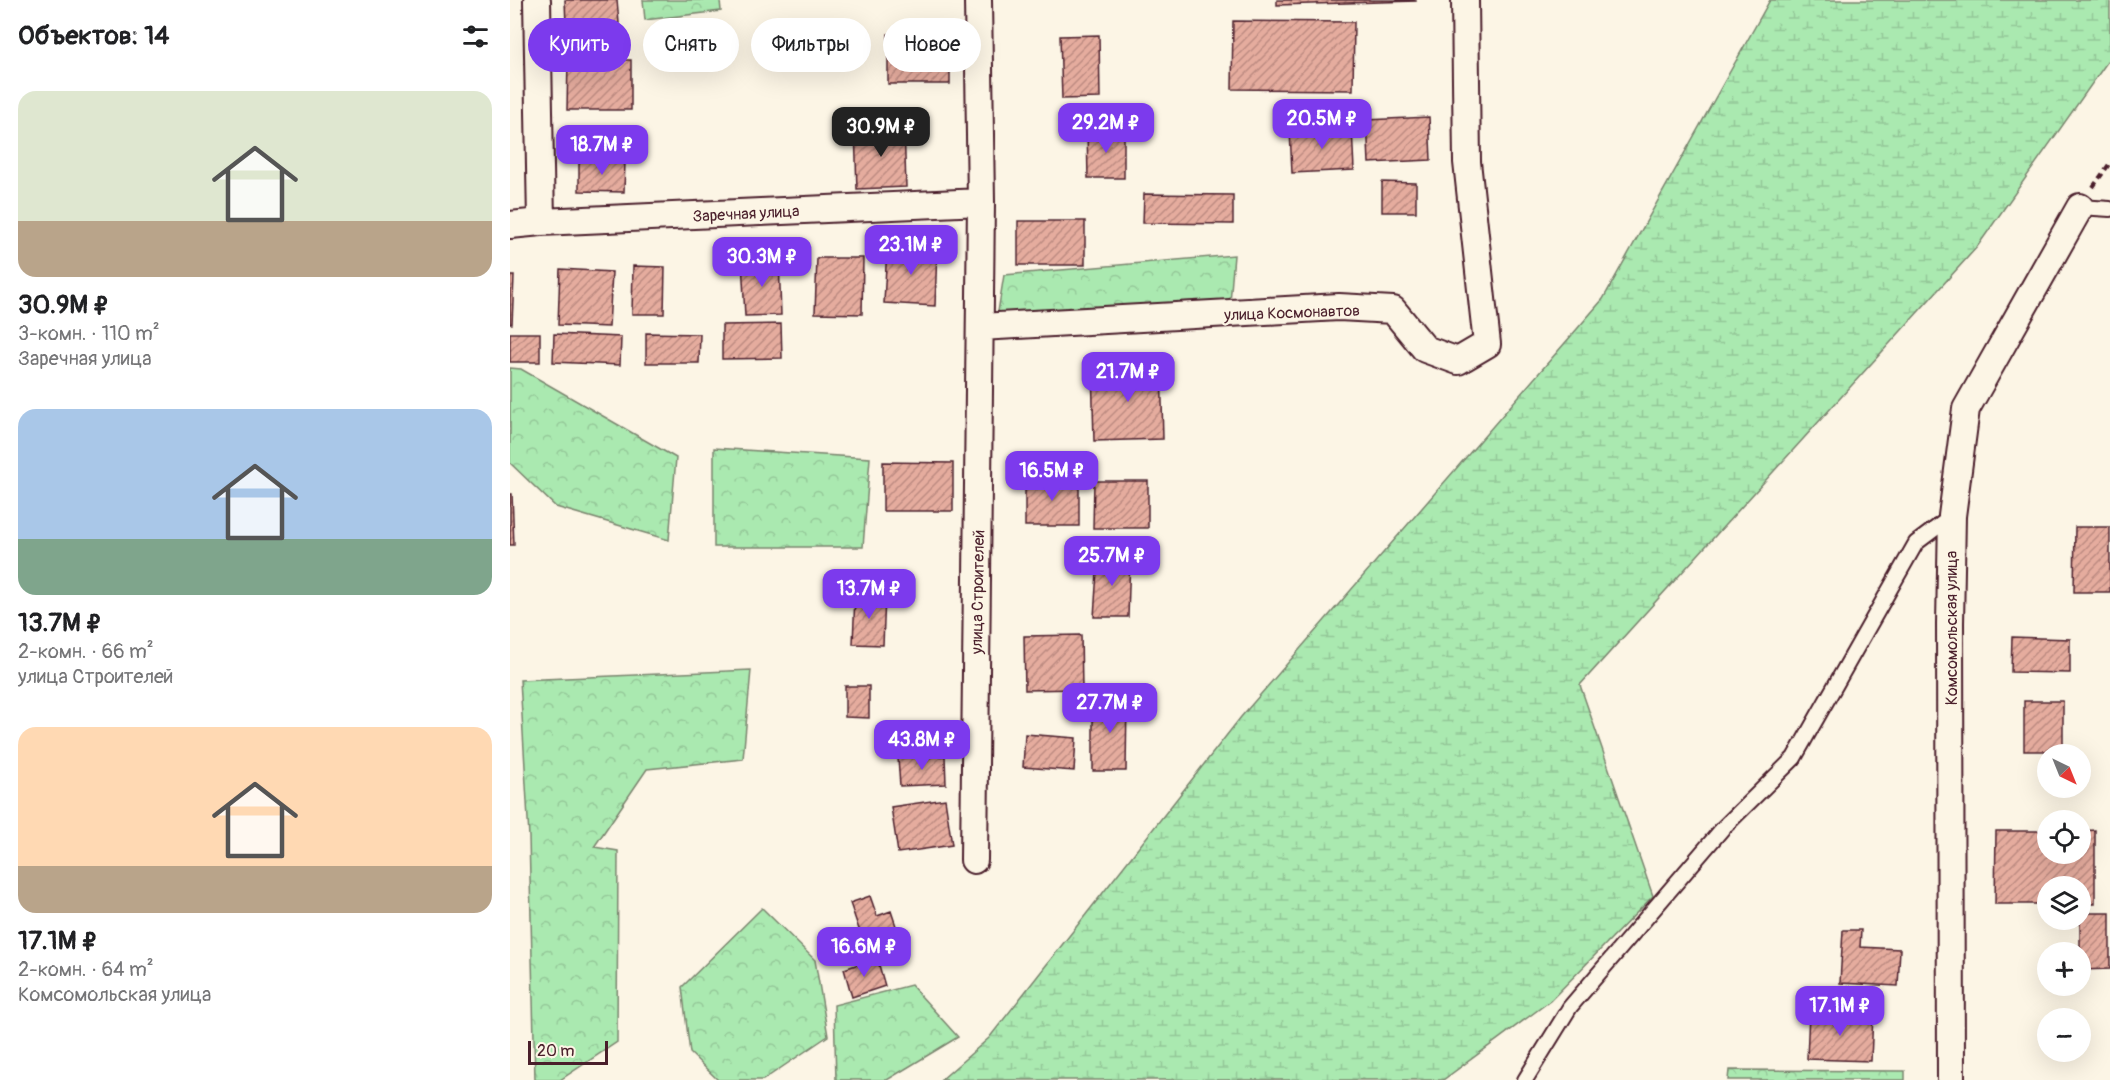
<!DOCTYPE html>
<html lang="ru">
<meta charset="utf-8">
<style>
body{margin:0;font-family:Pangolin,sans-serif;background:#f2f2f2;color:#202124;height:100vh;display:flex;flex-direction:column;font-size:22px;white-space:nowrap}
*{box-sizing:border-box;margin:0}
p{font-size:20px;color:#757577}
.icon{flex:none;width:33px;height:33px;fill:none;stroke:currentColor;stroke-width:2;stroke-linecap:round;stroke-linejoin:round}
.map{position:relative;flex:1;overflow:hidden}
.details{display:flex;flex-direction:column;background:#fff;width:510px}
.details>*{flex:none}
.guide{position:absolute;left:18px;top:18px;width:570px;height:54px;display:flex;gap:12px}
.needle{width:39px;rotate:137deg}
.fabs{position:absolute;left:1527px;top:744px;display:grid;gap:12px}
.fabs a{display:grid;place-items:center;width:54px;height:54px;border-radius:50%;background:#fff;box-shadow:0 6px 24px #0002;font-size:30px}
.scale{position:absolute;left:18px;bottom:15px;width:80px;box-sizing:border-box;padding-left:6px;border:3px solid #4a1f2b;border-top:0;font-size:16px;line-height:21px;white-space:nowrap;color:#4a1f2b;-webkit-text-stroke:4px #fcf5e5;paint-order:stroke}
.price{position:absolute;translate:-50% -51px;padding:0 14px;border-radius:12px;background:#7c3aed;color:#fff;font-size:20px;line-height:39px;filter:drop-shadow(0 2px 3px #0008)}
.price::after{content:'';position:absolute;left:50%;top:36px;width:18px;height:14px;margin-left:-9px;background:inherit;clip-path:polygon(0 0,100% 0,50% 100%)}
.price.on{background:#222;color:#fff}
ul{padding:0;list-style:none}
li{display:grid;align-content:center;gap:12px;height:318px;padding:0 18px}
li span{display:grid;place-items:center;height:186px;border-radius:18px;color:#555}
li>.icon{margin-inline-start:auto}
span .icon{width:108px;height:108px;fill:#fffc;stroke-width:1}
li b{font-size:26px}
h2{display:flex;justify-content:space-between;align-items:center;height:72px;padding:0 18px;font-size:26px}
.tag{padding:0 21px;border-radius:27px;background:#fff;box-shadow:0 6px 24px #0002;font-size:21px;line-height:54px}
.tag.on{background:#7c3aed;color:#fff}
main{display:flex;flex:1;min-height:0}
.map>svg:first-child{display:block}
</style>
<main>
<section class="details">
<h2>Объектов: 14<svg class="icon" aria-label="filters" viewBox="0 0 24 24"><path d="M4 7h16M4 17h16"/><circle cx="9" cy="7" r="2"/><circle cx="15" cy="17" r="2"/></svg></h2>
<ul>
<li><span style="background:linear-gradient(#dfe7d0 70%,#b9a48a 0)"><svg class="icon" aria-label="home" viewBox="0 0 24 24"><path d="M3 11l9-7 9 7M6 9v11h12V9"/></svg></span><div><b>30.9M ₽</b><p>3-комн. · 110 m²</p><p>Заречная улица</p></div></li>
<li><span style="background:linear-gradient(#a9c7e8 70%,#7fa58c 0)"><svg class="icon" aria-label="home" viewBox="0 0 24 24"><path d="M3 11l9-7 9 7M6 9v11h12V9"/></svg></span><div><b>13.7M ₽</b><p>2-комн. · 66 m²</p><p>улица Строителей</p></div></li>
<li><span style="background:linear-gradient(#ffd9b3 75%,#b9a48a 0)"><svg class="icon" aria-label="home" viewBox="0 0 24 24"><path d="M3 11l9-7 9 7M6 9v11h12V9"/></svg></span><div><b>17.1M ₽</b><p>2-комн. · 64 m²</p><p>Комсомольская улица</p></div></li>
</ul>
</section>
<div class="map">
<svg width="1600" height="1080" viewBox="0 0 1600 1080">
<defs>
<pattern id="forest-crowns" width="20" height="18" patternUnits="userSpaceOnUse" patternTransform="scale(1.5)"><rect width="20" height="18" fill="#aae9b0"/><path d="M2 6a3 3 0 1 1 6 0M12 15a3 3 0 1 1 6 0" fill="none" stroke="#94c798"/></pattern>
<pattern id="wetland-marsh" width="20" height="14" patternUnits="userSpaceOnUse" patternTransform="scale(1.5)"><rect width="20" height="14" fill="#aae9b0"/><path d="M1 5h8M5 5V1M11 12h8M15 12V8" fill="none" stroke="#94c798"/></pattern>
<pattern id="building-hatch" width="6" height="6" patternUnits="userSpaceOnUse" patternTransform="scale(1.5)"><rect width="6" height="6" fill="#e5ac9e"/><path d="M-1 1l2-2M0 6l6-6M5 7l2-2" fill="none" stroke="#bc8b81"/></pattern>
</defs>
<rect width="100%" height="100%" fill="#fcf5e5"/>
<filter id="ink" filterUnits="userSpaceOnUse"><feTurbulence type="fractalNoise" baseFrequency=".0167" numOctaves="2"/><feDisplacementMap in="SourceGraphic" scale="12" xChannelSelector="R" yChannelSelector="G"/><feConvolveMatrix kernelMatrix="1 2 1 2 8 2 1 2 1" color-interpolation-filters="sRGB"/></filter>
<g filter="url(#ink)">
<path fill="url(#forest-crowns)" stroke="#7a846e" stroke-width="1.5" d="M133,0H210L211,11L135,20Z
M724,255L720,303L487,318L494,275Z
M0,368L11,369L166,458L159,540L46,507L0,463Z
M204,448L360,458L353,547H204Z
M241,670L233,759L137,769L84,847L108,851L107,1042L50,1080H25L19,837L10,680Z
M252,908L305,960L318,1036L253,1080H208L180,1053L172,987Z
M401,985L448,1037L377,1080H326L324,1005Z
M1219,1070L1395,1071V1080H1218Z"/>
<path fill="url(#wetland-marsh)" stroke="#7a846e" stroke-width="1.5" d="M1260,0H1600V58L1467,247L1070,685L1143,896L1040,1001L933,1080H431L479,1038L731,717L1093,299Z"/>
<path fill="url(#building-hatch)" stroke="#4a1f2b" stroke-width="1.5" d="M55,0H107L109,23L56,25Z
M767,0H906V1L767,5Z
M723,21L844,22L843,90L722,89Z
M378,34H440V84H378Z
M589,35L590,98L552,99L550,36Z
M58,60H121V110H57Z
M919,117L921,160L859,163L857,120Z
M394,126L396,187L347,189L345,129Z
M842,127L844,170L782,173L780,130Z
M577,130H614V178H578Z
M69,161H115L114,192L69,191Z
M872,182L906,183V212H872Z
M634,194L723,195V224L633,223Z
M508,221H575V265H508Z
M377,247L427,249L425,306L374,303Z
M307,258H353L352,314L305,313Z
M269,259L271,315L235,316L232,261Z
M123,266L155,267L154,314H122Z
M50,269L102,272L99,327L48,325Z
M0,276H4L2,324H0Z
M271,324L272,358L212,359V325Z
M0,333H30V362H0Z
M136,333L190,334L189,363H136Z
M44,334L111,337L110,365L43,362Z
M651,364L653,439L584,441L582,366Z
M373,462L443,463V511H373Z
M515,479H569V526H515Z
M584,481H638V528H583Z
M0,494H2L4,545H0Z
M1565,527H1600V592H1564Z
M588,556L620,557L618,617H584Z
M345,595L375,596L373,645L343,644Z
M571,635L572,689L515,690L514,636Z
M1502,637L1560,639V673L1501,672Z
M335,686H359V718L335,717Z
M583,698H617L616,771H583Z
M1514,701H1553V751H1514Z
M515,734L566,738L564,771L513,767Z
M435,756L436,784L390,786L388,758Z
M435,799L442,845L388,853L381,807Z
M1585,830V904H1570V886H1538V904H1485L1486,831H1538V854H1570V831Z
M360,896L367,916L381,911L388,932L354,944L340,903Z
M1570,913H1600V969L1570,970Z
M1333,930H1351L1350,947L1390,949L1388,986L1330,983Z
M367,958L375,986L342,997L334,969Z
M1299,1012L1363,1014L1361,1061L1297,1059Z"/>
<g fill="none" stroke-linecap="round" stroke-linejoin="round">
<g stroke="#4a1f2b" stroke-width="18">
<path id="service" d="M1570,207L1600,209
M1015,1080L1060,1007L1213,828L1284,758L1406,543L1442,516"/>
</g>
<g stroke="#4a1f2b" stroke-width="30">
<path id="minor" d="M27,0L31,222
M0,225L31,222L471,202
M470,327L829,307L883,310L915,349L948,361L977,344L957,162L955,0
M464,860L471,202L468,0
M1441,1080L1440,623L1442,516L1456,409L1570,207"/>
</g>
<path stroke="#4a1f2b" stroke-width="4" stroke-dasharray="6 4.5" stroke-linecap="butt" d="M1583,187L1600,163"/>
<use href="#service" stroke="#fcf5e5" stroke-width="14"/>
<use href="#minor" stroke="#fcf5e5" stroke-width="26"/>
</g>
</g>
<g text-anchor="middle" stroke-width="4.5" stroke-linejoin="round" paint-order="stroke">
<g font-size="16" fill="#4a1f2b" stroke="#fcf5e5">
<text transform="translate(236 213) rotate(-3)" y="6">Заречная улица</text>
<text transform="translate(782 312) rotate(-2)" y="6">улица Космонавтов</text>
<text transform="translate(467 592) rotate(-89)" y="6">улица Строителей</text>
<text transform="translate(1441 628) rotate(-90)" y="6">Комсомольская улица</text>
</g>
</g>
</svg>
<div class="fabs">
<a><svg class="needle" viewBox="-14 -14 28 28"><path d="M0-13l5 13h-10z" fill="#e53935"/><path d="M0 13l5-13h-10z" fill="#757577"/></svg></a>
<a><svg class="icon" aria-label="locate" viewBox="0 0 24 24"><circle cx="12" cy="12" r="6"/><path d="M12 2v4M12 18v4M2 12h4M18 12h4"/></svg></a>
<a><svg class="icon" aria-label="layers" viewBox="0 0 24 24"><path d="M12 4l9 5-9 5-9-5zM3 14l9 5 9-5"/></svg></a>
<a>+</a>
<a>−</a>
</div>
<div class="scale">20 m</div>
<b class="price" style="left:812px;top:150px">20.5M ₽</b>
<b class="price" style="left:596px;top:154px">29.2M ₽</b>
<b class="price on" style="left:371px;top:158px">30.9M ₽</b>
<b class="price" style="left:92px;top:176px">18.7M ₽</b>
<b class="price" style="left:401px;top:276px">23.1M ₽</b>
<b class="price" style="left:252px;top:288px">30.3M ₽</b>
<b class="price" style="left:618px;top:403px">21.7M ₽</b>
<b class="price" style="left:542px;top:502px">16.5M ₽</b>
<b class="price" style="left:602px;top:587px">25.7M ₽</b>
<b class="price" style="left:359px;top:620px">13.7M ₽</b>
<b class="price" style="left:600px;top:734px">27.7M ₽</b>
<b class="price" style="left:412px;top:771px">43.8M ₽</b>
<b class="price" style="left:354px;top:978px">16.6M ₽</b>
<b class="price" style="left:1330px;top:1037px">17.1M ₽</b>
<div class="guide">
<a class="tag on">Купить</a>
<a class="tag">Снять</a>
<a class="tag">Фильтры</a>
<a class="tag">Новое</a>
</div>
</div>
</main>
